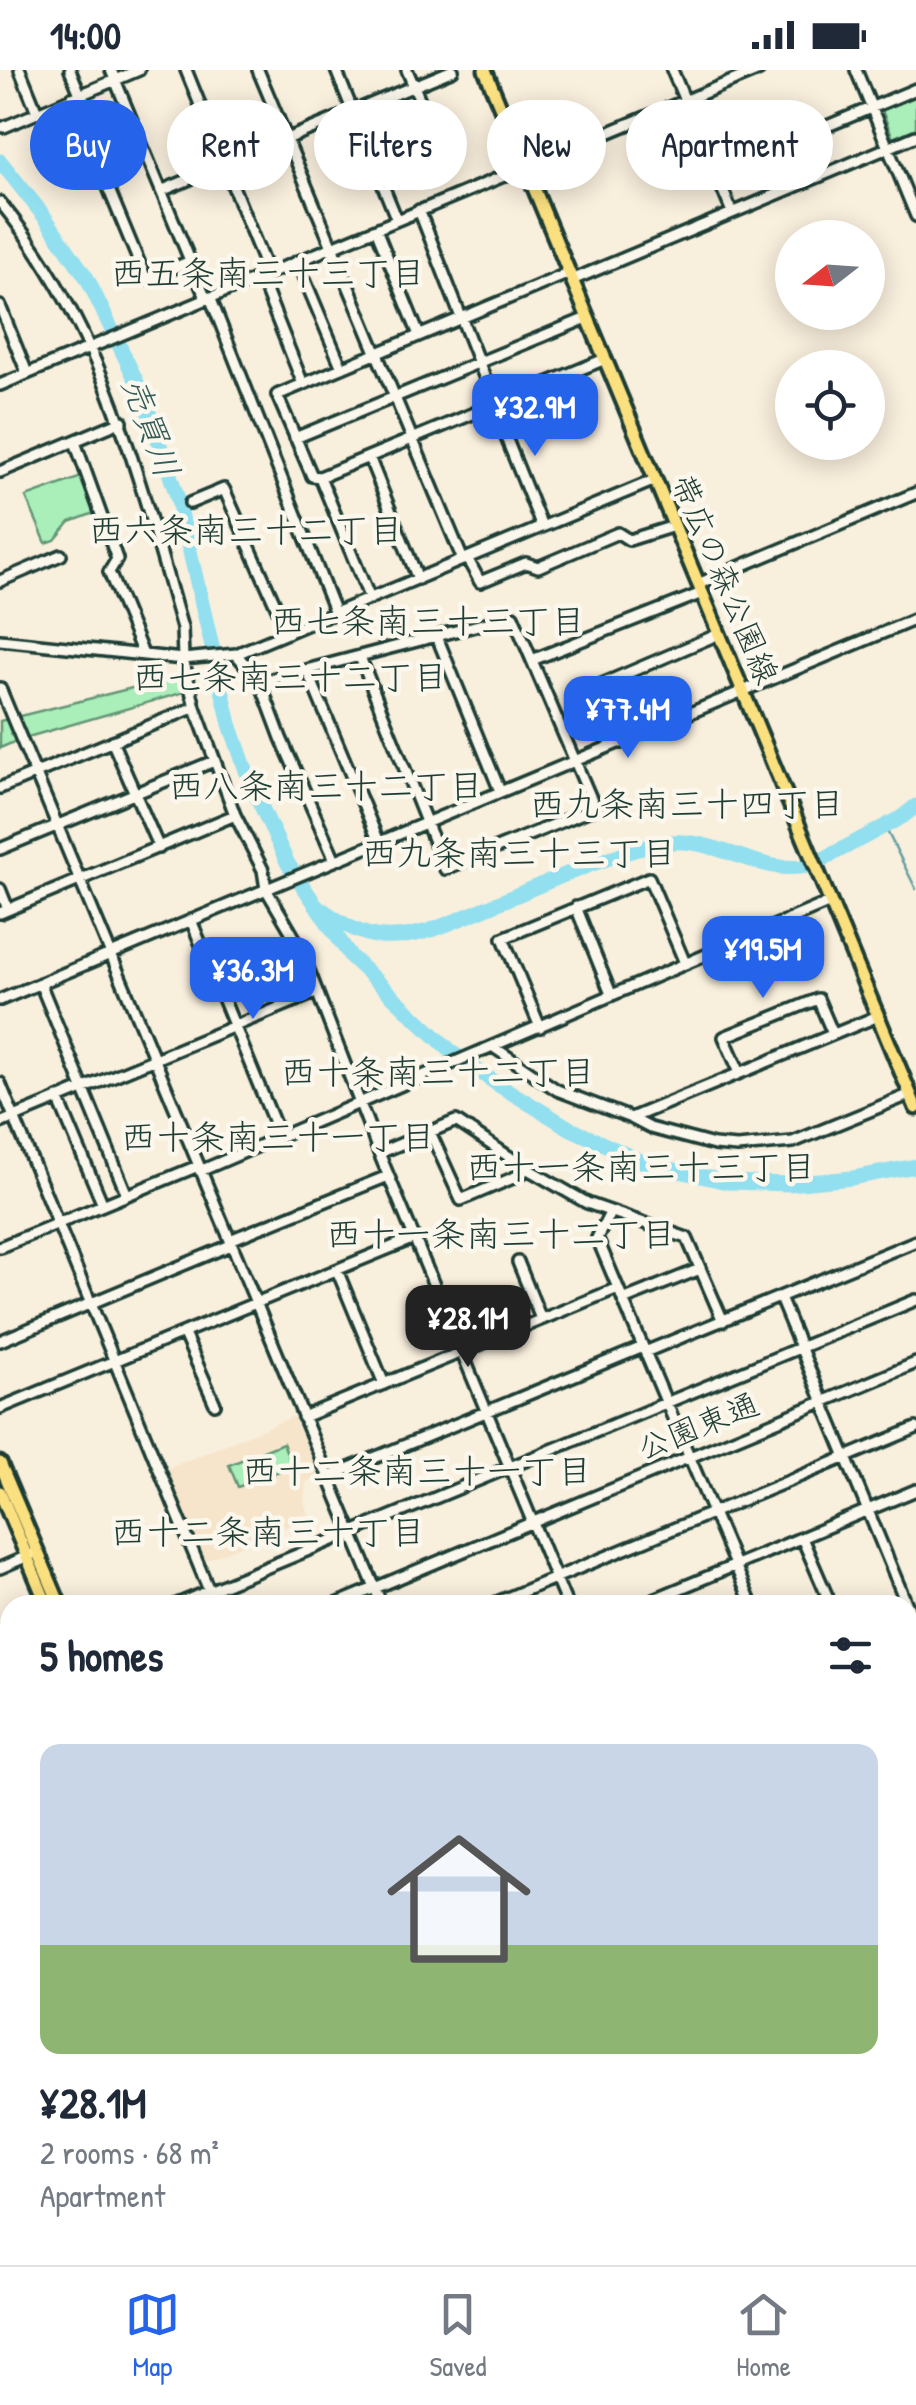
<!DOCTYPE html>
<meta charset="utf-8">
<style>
body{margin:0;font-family:"Patrick Hand","Klee One",sans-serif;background:#f2f2f3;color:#1f2937;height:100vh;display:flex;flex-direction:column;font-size:38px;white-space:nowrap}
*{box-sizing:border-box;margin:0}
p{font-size:32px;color:#747a83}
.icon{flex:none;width:55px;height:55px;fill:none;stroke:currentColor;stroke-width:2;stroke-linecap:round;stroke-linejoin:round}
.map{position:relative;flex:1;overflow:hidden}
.panel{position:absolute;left:0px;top:1525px;width:918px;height:670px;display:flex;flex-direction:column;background:#fff;border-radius:30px 30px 0 0;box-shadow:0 5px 25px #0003}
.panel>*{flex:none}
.hud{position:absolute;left:30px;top:30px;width:858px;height:90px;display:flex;gap:20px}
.needle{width:65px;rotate:253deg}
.buttons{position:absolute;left:775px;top:150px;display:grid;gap:20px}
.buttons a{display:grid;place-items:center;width:110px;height:110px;border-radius:50%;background:#fff;box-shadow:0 5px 25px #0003;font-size:50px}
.price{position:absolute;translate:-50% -85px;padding:0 22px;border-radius:20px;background:#2563eb;color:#fff;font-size:32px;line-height:65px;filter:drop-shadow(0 2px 5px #0008)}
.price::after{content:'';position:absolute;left:50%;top:60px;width:30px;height:22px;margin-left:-15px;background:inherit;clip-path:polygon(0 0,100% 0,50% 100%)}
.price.selected{background:#222;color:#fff}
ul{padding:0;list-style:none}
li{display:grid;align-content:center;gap:20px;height:530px;padding:0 40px}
li span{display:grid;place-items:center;height:310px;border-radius:20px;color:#555}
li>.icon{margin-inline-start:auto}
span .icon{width:180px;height:180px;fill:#fffc;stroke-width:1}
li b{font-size:42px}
h2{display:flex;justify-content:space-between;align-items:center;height:120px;padding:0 40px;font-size:42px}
.chip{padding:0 35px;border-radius:45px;background:#fff;box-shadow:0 5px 25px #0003;font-size:35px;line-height:90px}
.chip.selected{background:#2563eb;color:#fff}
.status{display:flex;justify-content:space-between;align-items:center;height:70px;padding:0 50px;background:#fff;direction:ltr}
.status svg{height:28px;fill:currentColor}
.tabs{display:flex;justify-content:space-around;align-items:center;height:140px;border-top:2px solid #e0e1e3;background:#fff;font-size:28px;color:#747a83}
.tabs a{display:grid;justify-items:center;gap:5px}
.tabs .selected{color:#2563eb}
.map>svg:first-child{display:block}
</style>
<div class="status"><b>14:00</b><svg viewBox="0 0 49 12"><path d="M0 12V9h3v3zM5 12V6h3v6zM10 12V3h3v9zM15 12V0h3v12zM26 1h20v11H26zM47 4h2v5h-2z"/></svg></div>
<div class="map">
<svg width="916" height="2195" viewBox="0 0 916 2195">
<rect width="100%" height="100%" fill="#f9efdd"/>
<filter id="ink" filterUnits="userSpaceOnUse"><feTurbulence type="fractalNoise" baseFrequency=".01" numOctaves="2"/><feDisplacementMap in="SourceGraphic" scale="20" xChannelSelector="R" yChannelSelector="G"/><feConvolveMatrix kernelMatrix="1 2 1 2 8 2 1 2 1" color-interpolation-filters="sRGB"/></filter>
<g filter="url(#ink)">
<path fill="#f6e5cb" d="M294,1346L319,1406L306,1412L304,1433L310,1447L202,1492L164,1400Z"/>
<path fill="#aaeeb9" stroke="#649676" stroke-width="2.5" d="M916,24V58L893,68L881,38Z
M84,406L97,442L70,452L55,470L46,473L26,427Z
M188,604L192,620L21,669L0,678V651Z
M283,1373L292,1396L238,1417L229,1395Z
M10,2006V2185H212L215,2194L0,2195V2010Z"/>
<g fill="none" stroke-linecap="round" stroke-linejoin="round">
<path stroke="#639ea4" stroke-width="2.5" d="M885,757L916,819"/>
<path stroke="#91dfef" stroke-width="15" d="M0,91L44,146L87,208L143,325L177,426L230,654L250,712L288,794L351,887L454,984L497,1014L571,1059L645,1093L727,1112L789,1114L852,1108L916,1096
M323,840C342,853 360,866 384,867C420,869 454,851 486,838C542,815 598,788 657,774C714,761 758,809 812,795L902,747L916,736"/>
<g stroke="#1f3d34" stroke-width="16">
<path id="minor" d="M20,0L37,42
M70,0L80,24
M111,0L206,229
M186,0L268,203
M258,0L463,490
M336,0L397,150
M407,0L437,70
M672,0L732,142
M856,0L916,146
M71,28L146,209L191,191
M4,57L139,0
M715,103L916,19
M161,121L453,0
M0,132C103,258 138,405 182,558L183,589L195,637L235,745L263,800L266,819L300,877L379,1083L567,1535
M419,140L495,334
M376,159L419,265
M297,191L342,298
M260,206L303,314
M572,210L916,66
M210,227L335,543
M0,236L27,303
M0,315L759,0
M493,335L542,457
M295,368L587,248
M75,372L117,489L109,502L143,584
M369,387L418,509
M0,402L122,351
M320,407L312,406L277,325L569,203
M190,433L224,419L288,563
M467,488L480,512L526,493L538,497L618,463L629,470L674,456
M0,511L61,485
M698,514L916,423
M370,529L320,407L605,289
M437,567L500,721
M0,570L183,589L236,584L655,410
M236,584L260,612L513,546L595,738L445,799L360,587
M532,590L702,523
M307,600L379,772
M260,612L281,668L335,790
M0,618L382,1535
M112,671L159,778
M621,673L599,621L602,614L719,564
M0,718L195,637
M0,779L214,691
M0,819L8,839
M576,837L611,924
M0,843L235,745
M191,850L280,1067
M40,913L127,1125
M0,930L916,549
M540,957L503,868L649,808L685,893
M495,978L557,1020L631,1048L650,1058L714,1075L737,1077L793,1072L911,1024
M740,1003L724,967L818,929L833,964
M0,1013L215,1535
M58,1028L103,1135
M631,1048L878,946
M0,1053L317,922
M430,1062L461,1130L520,1105L526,1098
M379,1083L456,1051L526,1098L587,1133L687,1168L723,1251
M200,1101L830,832
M610,1143L597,1168L752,1535
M230,1170L388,1106
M0,1177L198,1096
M518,1192L541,1249
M337,1200L384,1314
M780,1228L907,1535
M623,1230L700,1199
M184,1264L215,1334
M0,1271L231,1175
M645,1282L916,1171
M0,1338L414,1168
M303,1347L618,1218
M328,1407L643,1277
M802,1468L831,1535
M0,1498L37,1482
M175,1535L916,1230
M334,1535L916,1293
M490,1535L916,1358
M640,1535L916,1420
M908,1536L916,1557
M0,1562L10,1558
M0,1575L10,1599
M908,1650L916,1649
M908,1670L916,1666
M0,1673L10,1669
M908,1718L916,1738
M0,1739L10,1735
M0,1800L10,1796
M908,1843L916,1840
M0,1864L10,1859
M908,1912L916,1932
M0,1991L10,1986
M908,2033L916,2029
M908,2044L916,2040
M908,2058L916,2079
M908,2094L916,2090
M0,2112L10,2138
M908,2152L916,2149
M22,2185L23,2195
M226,2185L230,2195
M300,2185L304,2195
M359,2185L363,2195
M425,2185L430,2195
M652,2185L656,2195
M779,2185L783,2195
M840,2185L844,2195
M900,2185L904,2195
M517,2195L541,2185
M545,2195L569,2185
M668,2195L691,2185
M803,2195L828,2185"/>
</g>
<g stroke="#1f3d34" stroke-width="19">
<path id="major" d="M485,0L916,1038
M0,1393L60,1535
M0,1422L47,1535
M320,2185L324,2195
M333,2185L337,2195"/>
</g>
<use href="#minor" stroke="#fbf7ec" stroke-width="9"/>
<use href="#major" stroke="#fbe080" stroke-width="11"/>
</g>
</g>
<g text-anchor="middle" stroke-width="9" stroke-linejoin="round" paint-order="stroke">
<g font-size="32" fill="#1f3d34" stroke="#fbf7ec">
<text transform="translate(725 509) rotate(67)" y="11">帯広の森公園線</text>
<text transform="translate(698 1356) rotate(-22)" y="11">公園東通</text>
</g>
<g font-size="35" fill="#1f3d34" stroke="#fbf7ec">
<text x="268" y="215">西五条南三十三丁目</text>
<text x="246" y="472">西六条南三十二丁目</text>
<text x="428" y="563">西七条南三十三丁目</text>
<text x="290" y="619">西七条南三十二丁目</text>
<text x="326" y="728">西八条南三十二丁目</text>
<text x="687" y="746">西九条南三十四丁目</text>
<text x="519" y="795">西九条南三十三丁目</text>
<text x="438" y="1014">西十条南三十二丁目</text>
<text x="278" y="1079">西十条南三十一丁目</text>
<text x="641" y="1109">西十一条南三十三丁目</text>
<text x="501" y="1176">西十一条南三十二丁目</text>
<text x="417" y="1413">西十二条南三十一丁目</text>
<text x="268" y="1474">西十二条南三十丁目</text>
</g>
<g font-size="35" font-style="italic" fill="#365d59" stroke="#fbf7ec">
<text transform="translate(151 357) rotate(70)" y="12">売買川</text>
</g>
</g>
</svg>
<div class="buttons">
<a><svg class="needle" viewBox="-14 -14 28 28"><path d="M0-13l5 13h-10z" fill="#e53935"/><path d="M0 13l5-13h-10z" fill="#747a83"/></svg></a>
<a><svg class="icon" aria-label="locate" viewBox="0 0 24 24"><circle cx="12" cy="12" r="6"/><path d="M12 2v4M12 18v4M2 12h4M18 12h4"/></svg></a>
</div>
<b class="price" style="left:535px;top:389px">¥32.9M</b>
<b class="price" style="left:628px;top:691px">¥77.4M</b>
<b class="price" style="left:763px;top:931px">¥19.5M</b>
<b class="price" style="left:253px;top:952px">¥36.3M</b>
<b class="price selected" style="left:468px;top:1300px">¥28.1M</b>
<div class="hud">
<a class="chip selected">Buy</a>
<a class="chip">Rent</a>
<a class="chip">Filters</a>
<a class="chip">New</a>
<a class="chip">Apartment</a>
</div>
<section class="panel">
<h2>5 homes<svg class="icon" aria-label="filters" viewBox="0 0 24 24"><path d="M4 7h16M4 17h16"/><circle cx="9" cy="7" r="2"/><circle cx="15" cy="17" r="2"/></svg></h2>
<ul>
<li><span style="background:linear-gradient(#c9d6e8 65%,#8fb573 0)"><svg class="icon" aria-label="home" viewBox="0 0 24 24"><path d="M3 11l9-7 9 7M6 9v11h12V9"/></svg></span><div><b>¥28.1M</b><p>2 rooms · 68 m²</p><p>Apartment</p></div></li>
</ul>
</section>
</div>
<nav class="tabs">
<a class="selected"><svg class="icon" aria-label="map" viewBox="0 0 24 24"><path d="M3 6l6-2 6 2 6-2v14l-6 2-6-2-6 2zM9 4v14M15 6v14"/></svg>Map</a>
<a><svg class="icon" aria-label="saved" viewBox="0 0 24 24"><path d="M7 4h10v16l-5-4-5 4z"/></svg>Saved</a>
<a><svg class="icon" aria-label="home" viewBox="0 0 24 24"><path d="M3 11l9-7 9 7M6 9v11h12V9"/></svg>Home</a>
</nav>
